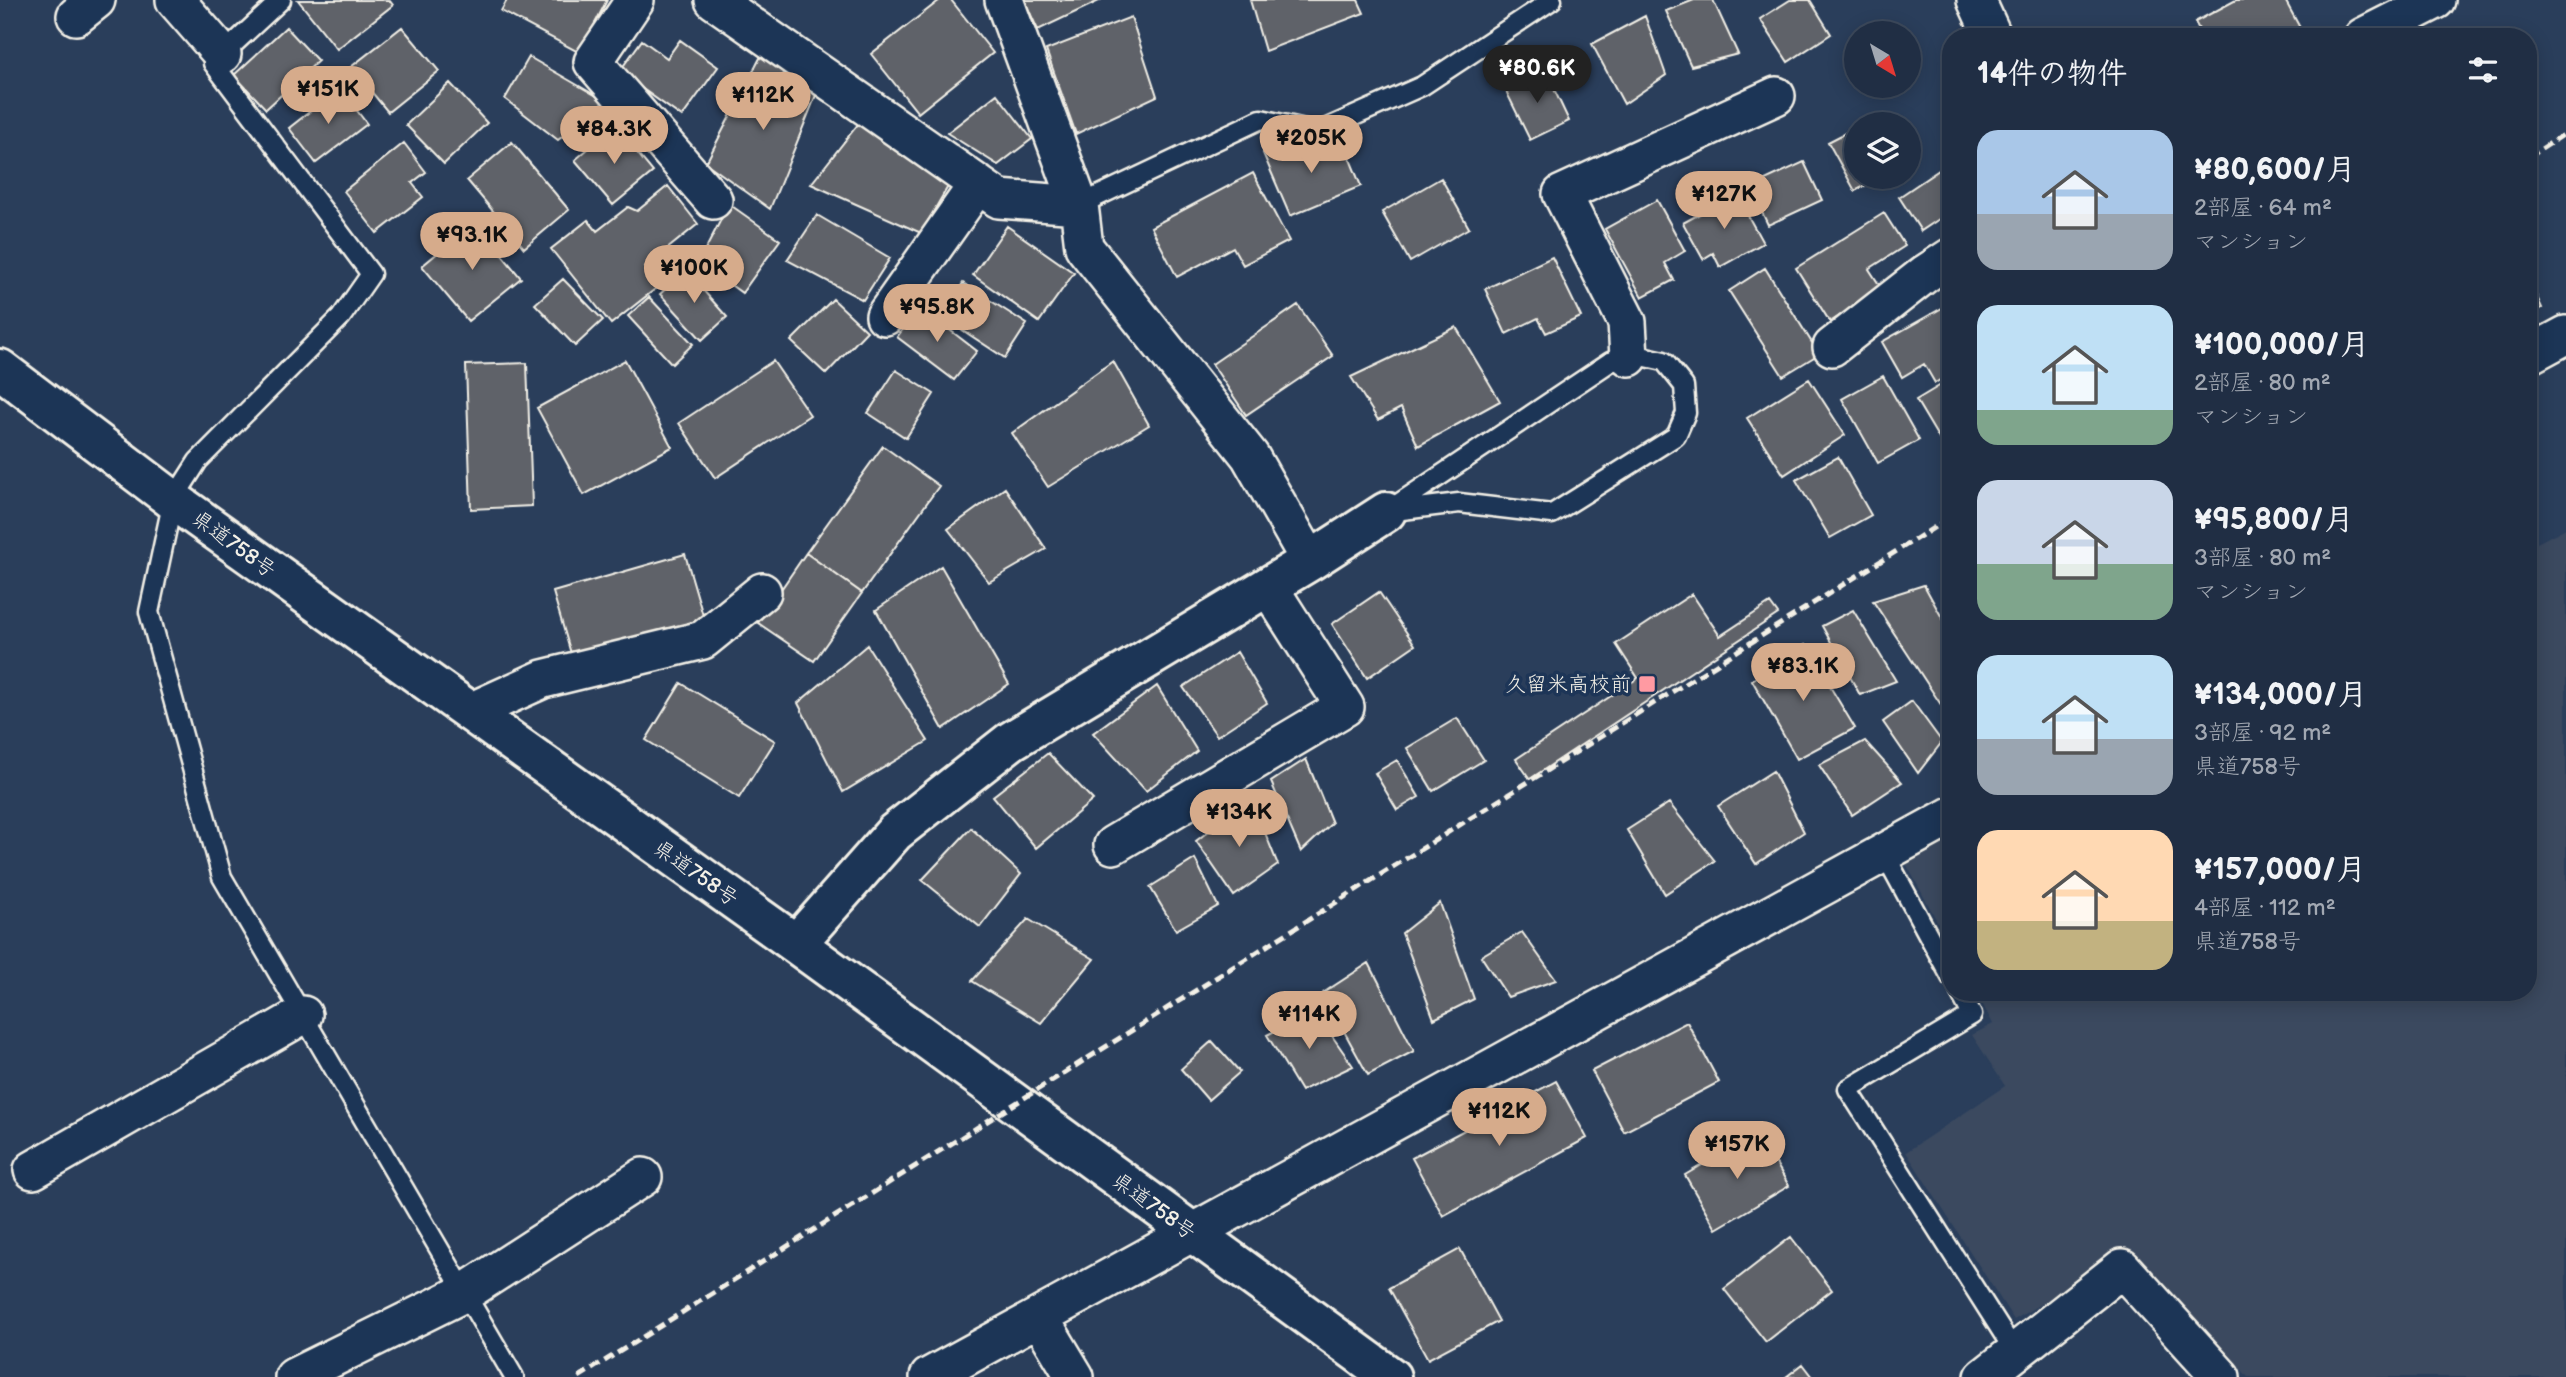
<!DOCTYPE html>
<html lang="ja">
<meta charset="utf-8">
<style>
body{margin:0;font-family:"Balsamiq Sans","Klee One",sans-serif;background:#2d3a4f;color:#f1f3f6;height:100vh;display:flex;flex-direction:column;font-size:26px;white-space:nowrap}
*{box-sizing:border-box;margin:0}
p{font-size:23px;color:#a2a8b2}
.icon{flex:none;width:38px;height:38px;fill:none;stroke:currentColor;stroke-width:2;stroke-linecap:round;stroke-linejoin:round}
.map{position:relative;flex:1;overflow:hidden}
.drawer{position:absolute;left:1942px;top:28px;width:595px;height:973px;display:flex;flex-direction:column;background:#202e44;border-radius:28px;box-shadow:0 4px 18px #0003,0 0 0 2px #3d4a5d}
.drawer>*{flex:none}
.needle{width:46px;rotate:142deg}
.fabs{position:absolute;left:1844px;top:21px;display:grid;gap:14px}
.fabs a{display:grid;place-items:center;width:77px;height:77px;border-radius:50%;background:#202e44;box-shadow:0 4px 18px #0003,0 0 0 2px #3d4a5d;font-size:35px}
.price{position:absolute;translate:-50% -60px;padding:0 16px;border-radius:24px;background:#d6ab8b;color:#111;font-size:23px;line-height:46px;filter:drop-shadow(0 2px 4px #0008)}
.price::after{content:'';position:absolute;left:50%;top:42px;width:21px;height:16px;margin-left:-10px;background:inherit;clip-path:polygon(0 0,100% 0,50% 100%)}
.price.active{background:#222;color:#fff}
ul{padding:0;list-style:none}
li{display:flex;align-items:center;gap:21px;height:175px;padding:0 35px}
li span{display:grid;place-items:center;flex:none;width:196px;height:140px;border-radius:21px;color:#555}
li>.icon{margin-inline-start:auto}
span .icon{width:84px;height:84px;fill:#fffc;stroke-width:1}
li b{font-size:30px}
h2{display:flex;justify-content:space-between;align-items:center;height:84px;padding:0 35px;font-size:30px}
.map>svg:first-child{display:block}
</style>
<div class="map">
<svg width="2566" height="1377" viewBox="0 0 2566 1377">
<rect width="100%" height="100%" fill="#2a3e5b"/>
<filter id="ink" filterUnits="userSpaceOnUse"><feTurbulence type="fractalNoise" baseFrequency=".0143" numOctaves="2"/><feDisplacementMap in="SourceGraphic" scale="14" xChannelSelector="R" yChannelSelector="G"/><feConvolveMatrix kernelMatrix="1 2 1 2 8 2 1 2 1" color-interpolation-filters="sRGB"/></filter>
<g filter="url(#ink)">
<path fill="#3a495f" d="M2566,528V1377H2248L2132,1249L2014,1320L1906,1152L2005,1086L1972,1035L1993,1024L1976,992H2529V547Z
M1951,837V947L1904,860Z"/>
<path fill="#5f6269" stroke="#f4f1e8" stroke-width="2" d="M298,0H389L393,5L337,49Z
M507,0H607L580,53L501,11Z
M940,0H951L993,53L918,113L871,54Z
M1024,0H1101L1038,30Z
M1250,0H1358L1364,13L1265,51Z
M1694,0H1713L1738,54L1691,66L1666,11Z
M1790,0H1810L1831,34L1788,62L1760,19Z
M2236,0H2285L2305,37H2203L2195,22Z
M1645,16L1666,75L1624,104L1592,44Z
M1131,17L1157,96L1076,134L1046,50Z
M286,27L318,61L266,109L234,75Z
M402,27L439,71L388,112L351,67Z
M642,40L667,58L680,40L718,67L682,117L619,72Z
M761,56L816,95L770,209L706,163Z
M529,57L607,102L558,140L505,99Z
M1545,70L1569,121L1530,140L1505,89Z
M450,83L487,123L444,164L406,125Z
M340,88L367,124L316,163L289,128Z
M997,94L1032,139L998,165L947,133Z
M863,118L950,183L921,233L811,184Z
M615,126L653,172L613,205L575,160Z
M1857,127V177H1882L1855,191L1828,142Z
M1295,141L1302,159L1343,142L1361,186L1290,216L1263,153Z
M512,142L569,210L524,248L467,180Z
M404,143L426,172L412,183L423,197L377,233L344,191Z
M1804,162L1822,200L1768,225L1750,187Z
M1951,162V211L1921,231L1899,197Z
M1253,173L1289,241L1243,265L1233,247L1177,277L1151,227Z
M1441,178L1469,228L1410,262L1382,212Z
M668,186L698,224L645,267L659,286L611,324L551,249L588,220L597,231L628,207L637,211Z
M1736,194L1763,243L1720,267L1713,253L1703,259L1683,223Z
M1657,200L1685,251L1665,263L1674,280L1642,297L1605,229Z
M729,204L780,240L742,293L699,262Z
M1884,213L1905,246L1869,269L1882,289L1830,322L1796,268Z
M817,215L890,258L863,300L787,260Z
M475,222L521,278L468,321L422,266Z
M1007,226L1074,273L1039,322L973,275Z
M1552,257L1581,317L1546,333L1538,318L1506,334L1485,289Z
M1765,268L1819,354L1783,376L1729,291Z
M686,271L727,317L702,340L660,294Z
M563,279L603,320L575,346L535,304Z
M2529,280L2542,308L2529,315Z
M963,283L1027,324L1005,358L941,316Z
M649,297L693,344L672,364L628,316Z
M833,299L867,331L826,374L791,341Z
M1951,303V373L1935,383L1924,364L1902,377L1882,342Z
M1298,305L1333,356L1246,415L1212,364Z
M920,307L977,351L954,380L897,337Z
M1456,327L1500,401L1418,446L1401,408L1378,420L1351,377Z
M625,360L672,447L584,495L537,408Z
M773,361L810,415L715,478L679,423Z
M1113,361L1149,425L1048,487L1012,433Z
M527,363L532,506L471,509L466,365Z
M896,370L934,394L906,438L868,413Z
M1883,376L1919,440L1878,463L1842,399Z
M1809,379L1845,435L1784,475L1747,418Z
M1951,379V435L1941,442L1916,400Z
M883,446L939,486L862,593L806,553Z
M1838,457L1871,515L1830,538L1796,480Z
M1005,488L1046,549L989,582L948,529Z
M806,553L862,593L814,661L758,623Z
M685,554L704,619L572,657L553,592Z
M941,566L1009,684L943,729L876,610Z
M1924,585L1951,634V720L1873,601Z
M1379,592L1415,645L1367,678L1332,624Z
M1692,594L1720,636L1770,603L1778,614L1530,779L1516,759L1638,678L1616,644Z
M1853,610L1896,681L1860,695L1822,626Z
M867,645L928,741L843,792L798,703Z
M1805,645L1855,728L1797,759L1752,680Z
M1237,652L1267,703L1217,736L1183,687Z
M681,683L775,741L739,798L646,740Z
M1157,686L1197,751L1146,791L1093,733Z
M1912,701L1942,742L1918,773L1883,722Z
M1457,718L1484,760L1433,791L1407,748Z
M1865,741L1902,782L1852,815L1819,765Z
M1048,753L1093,800L1036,848L993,796Z
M1306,759L1332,823L1301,852L1271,782Z
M1397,760L1419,797L1397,810L1375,773Z
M1773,771L1804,832L1756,864L1718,806Z
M1251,798L1278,865L1234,896L1196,841Z
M1669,803L1715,861L1665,894L1627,830Z
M971,828L1021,874L980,927L922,880Z
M1195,859L1218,906L1176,930L1150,887Z
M1440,903L1474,999L1434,1019L1402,933Z
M1028,919L1094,959L1041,1023L972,981Z
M1522,932L1556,980L1508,997L1481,956Z
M1369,963L1414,1051L1368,1075L1323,993Z
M1314,1010L1353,1066L1301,1091L1267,1035Z
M1687,1022L1719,1082L1624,1132L1592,1071Z
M1212,1041L1240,1072L1208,1100L1181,1069Z
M1556,1081L1587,1138L1443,1216L1412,1158Z
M1758,1132L1789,1186L1716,1229L1685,1175Z
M1791,1237L1832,1290L1766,1342L1724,1289Z
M1460,1249L1499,1321L1428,1359L1389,1288Z
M1803,1364L1813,1377H1786Z"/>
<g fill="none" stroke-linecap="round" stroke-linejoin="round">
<g stroke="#f4f1e8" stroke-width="23">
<path id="lane" d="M281,0L213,63L371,274L341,317L198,461L173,500L149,612L222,877L514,1377
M1079,205L1261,119L1318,132L1422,86L1552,0
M1637,355L1664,361L1684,386L1686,413L1676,436L1552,514L1459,503L1386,512L1610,362Z
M1884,853L1951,977
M1960,992L1972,1015L1848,1089L2015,1352"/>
</g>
<g stroke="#f4f1e8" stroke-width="42">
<path id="street" d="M175,0L222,54
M635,0L593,62L713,200
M714,0L999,199L1079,205L1084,247L1250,456L1310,561
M1004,0L1079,205
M1976,0L1993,37
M76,16L96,0
M2363,37L2436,0
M885,316L978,184
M1832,347L1925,274L1951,257
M2529,355L2566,335
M1629,357L1627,322L1562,194L1776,96
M470,712L543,679L703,640L762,592
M1113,845L1345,707L1268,586
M33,1170L303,1015
M1039,1317L1075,1377
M294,1377L464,1293L643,1177
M929,1377L1951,816
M1984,1377L2122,1268L2221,1377"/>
</g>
<g stroke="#f4f1e8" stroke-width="44">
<path id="secondary" d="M0,369L173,500L796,944L1391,1377
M796,944L895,832L1011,741L1310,561L1386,512"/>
</g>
<use href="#lane" stroke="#1d3557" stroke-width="18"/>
<use href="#street" stroke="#1d3557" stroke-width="37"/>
<use href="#secondary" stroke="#1d3557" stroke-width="38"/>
<path stroke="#f4f1e8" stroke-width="5" stroke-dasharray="10 5" stroke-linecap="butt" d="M2529,157L2566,133
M579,1377L1951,517"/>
</g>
</g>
<rect fill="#ff9aa2" stroke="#1d3557" stroke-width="2.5" x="1638" y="675" width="18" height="18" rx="3.5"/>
<g text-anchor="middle" stroke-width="7" stroke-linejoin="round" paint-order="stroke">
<g font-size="21" fill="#f4f1e8" stroke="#1d3557">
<text transform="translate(234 544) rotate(36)" y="7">県道758号</text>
<text transform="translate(696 873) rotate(35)" y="7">県道758号</text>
<text transform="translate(1154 1206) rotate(36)" y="7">県道758号</text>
</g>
<g font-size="21" fill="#f4f1e8" stroke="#1d3557" text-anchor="end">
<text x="1631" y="691">久留米高校前</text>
</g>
</g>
</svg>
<div class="fabs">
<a><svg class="needle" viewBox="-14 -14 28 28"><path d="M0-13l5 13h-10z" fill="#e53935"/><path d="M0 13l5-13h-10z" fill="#a2a8b2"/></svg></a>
<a><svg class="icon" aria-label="layers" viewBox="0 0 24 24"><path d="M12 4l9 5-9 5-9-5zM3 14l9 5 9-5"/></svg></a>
</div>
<b class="price active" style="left:1537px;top:105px">¥80.6K</b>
<b class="price" style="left:328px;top:126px">¥151K</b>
<b class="price" style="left:763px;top:132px">¥112K</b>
<b class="price" style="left:614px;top:166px">¥84.3K</b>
<b class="price" style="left:1311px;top:175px">¥205K</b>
<b class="price" style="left:1724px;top:231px">¥127K</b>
<b class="price" style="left:472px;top:272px">¥93.1K</b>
<b class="price" style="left:694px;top:305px">¥100K</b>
<b class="price" style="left:937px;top:344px">¥95.8K</b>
<b class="price" style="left:1803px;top:703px">¥83.1K</b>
<b class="price" style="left:1239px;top:849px">¥134K</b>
<b class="price" style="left:1309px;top:1051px">¥114K</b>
<b class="price" style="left:1499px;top:1148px">¥112K</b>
<b class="price" style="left:1737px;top:1181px">¥157K</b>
<section class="drawer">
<h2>14件の物件<svg class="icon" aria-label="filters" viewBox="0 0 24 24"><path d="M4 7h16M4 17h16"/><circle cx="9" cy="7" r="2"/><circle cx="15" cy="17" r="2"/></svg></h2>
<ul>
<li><span style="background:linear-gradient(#a9c7e8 60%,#9aa5b1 0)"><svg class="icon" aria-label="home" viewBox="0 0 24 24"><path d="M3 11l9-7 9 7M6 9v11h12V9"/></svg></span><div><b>¥80,600/月</b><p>2部屋 · 64 m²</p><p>マンション</p></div></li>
<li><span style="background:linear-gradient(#bfe0f5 75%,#7fa58c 0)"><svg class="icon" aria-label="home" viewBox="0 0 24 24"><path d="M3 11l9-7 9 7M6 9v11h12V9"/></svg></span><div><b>¥100,000/月</b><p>2部屋 · 80 m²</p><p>マンション</p></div></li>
<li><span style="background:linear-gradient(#c9d6e8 60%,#7fa58c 0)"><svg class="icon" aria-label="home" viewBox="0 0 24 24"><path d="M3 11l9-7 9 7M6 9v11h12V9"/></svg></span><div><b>¥95,800/月</b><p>3部屋 · 80 m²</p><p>マンション</p></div></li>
<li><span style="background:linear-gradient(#bfe0f5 60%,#9aa5b1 0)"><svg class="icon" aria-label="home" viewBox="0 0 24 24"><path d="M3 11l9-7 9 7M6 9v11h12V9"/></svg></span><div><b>¥134,000/月</b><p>3部屋 · 92 m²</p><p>県道758号</p></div></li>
<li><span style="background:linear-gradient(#ffd9b3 65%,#c2b280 0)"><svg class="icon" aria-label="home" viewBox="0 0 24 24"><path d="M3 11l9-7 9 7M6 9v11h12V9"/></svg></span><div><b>¥157,000/月</b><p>4部屋 · 112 m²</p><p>県道758号</p></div></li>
</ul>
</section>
</div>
